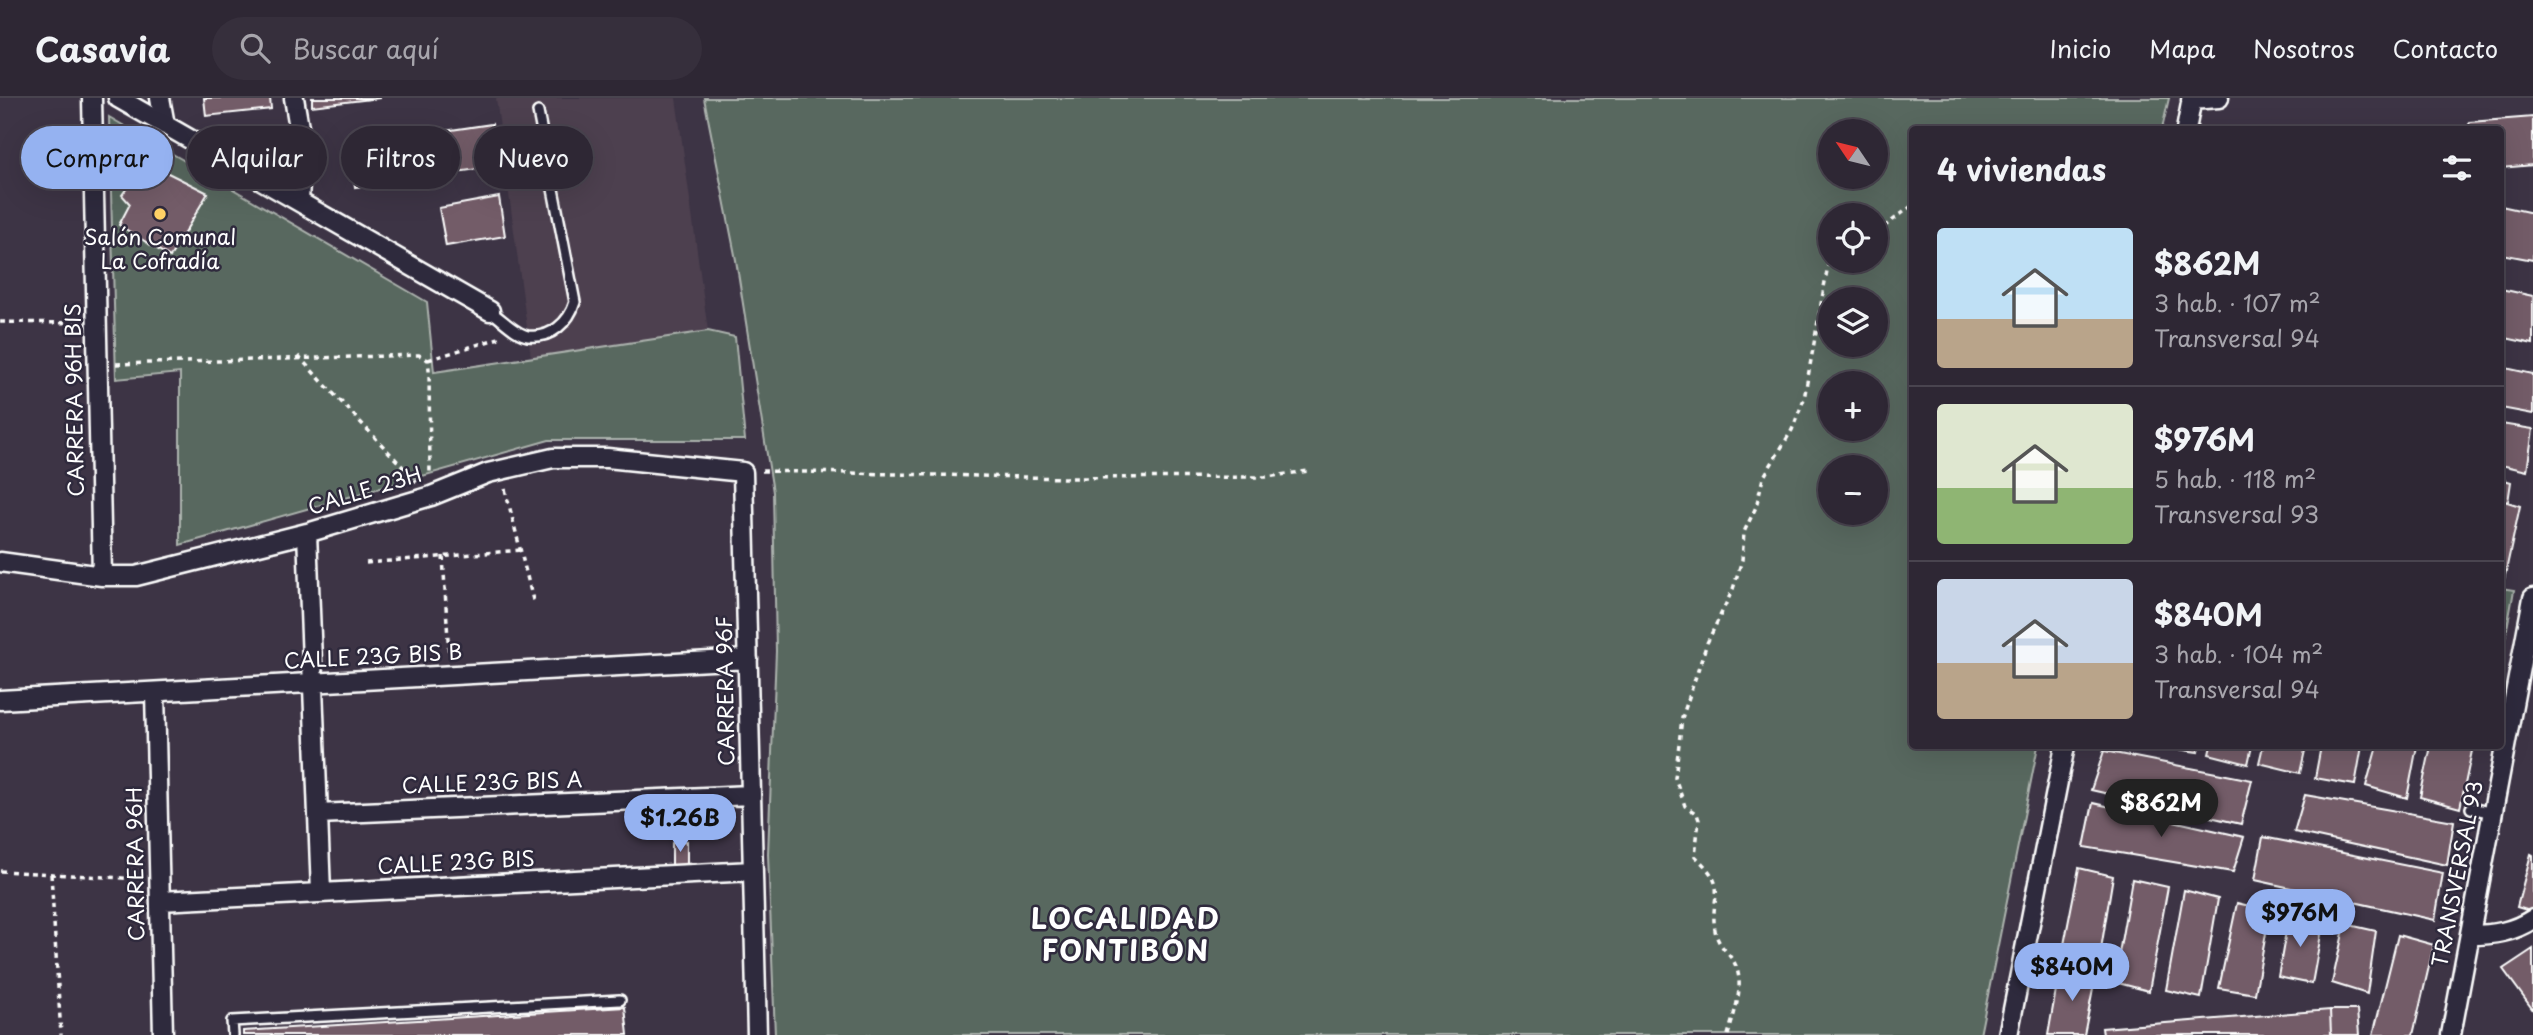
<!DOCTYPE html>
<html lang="es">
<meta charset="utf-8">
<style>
body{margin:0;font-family:"Playpen Sans",sans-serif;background:#362f3c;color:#f1f3f6;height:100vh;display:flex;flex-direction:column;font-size:26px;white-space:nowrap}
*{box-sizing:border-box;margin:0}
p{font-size:23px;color:#a7a5ac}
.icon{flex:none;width:38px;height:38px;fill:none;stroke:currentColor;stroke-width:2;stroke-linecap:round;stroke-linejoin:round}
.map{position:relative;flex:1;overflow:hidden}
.drawer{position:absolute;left:1909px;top:28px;width:595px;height:623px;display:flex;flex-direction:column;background:#2e2734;border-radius:7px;box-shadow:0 7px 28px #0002,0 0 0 2px #49444f}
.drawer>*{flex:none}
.banner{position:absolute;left:21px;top:28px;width:665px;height:63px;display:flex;gap:14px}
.needle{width:46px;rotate:305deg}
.fabs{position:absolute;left:1818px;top:21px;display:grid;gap:14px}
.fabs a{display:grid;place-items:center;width:70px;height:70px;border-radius:50%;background:#2e2734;box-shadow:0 7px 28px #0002,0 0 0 2px #49444f;font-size:35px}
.price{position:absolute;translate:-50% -60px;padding:0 16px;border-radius:24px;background:#95b2f1;color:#111;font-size:23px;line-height:46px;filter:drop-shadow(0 2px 4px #0008)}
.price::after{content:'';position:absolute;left:50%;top:42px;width:21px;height:16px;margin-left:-10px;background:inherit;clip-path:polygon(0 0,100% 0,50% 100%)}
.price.selected{background:#222;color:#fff}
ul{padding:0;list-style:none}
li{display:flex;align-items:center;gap:21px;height:175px;padding:0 28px}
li+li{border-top:2px solid #49444f}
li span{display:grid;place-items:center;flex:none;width:196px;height:140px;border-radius:7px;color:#555}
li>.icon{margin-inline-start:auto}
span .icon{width:84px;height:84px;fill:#fffc;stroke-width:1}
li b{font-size:30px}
h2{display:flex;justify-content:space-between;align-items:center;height:84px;padding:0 28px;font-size:30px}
.tag{padding:0 24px;border-radius:32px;background:#2e2734;box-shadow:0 7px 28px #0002,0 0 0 2px #49444f;font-size:24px;line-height:63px}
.tag.selected{background:#95b2f1;color:#111}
header{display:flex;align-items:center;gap:42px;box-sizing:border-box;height:98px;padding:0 35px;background:#2e2734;border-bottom:2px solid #49444f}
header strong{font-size:33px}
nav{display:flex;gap:38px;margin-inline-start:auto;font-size:24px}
.search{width:490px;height:63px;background:#362f3c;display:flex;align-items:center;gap:18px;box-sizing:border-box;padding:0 24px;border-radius:38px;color:#a7a5ac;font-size:26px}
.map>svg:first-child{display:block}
</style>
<header>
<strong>Casavia</strong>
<div class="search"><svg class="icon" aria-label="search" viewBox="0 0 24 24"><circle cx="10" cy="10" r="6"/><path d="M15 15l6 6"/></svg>Buscar aquí</div>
<nav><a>Inicio</a><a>Mapa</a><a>Nosotros</a><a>Contacto</a></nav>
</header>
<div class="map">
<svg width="2533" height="937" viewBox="0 0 2533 937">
<rect width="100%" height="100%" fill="#3d3445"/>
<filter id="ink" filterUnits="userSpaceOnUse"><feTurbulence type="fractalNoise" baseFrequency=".0143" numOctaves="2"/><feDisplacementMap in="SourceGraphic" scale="14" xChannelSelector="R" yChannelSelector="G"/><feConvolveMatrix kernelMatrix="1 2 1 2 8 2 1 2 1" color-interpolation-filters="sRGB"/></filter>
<g filter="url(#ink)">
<path fill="#4d404f" d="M496,0H676L708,233L531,259Z"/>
<path fill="#59675e" stroke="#acb3ae" stroke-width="2" fill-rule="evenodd" d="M704,0H2169L2162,31L1913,32V648H2038L1980,937H775L768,756L776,553L773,394L736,162ZM1830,33H1876V79H1830ZM1876,117V163H1830V117ZM1830,201H1876V247H1830ZM1830,285H1876V331H1830ZM1830,369H1876V415H1830Z
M109,19L427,204L434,274L708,233L735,239L745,342H549L180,447V275L116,281Z
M2501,490L2514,492L2501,563Z"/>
<path fill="#735b67" stroke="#fff" stroke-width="2" d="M204,0H270L271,11L206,18Z
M312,0H380L312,8Z
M2533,19V67L2501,70V32H2467L2470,24Z
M492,26L498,68L355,89L349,47Z
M146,64L208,95L170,159L119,127L130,106L122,97Z
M499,99L505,138L446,148L439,110Z
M2501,108L2533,115V162L2501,156Z
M2501,191L2533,198V246L2501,239Z
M2501,269L2533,276V316L2501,310Z
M2501,326L2533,331L2527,373L2501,367Z
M2501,381L2511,384L2508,404L2501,402Z
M2501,402L2520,408L2504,482L2501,481Z
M2156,648H2199L2198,654Z
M2211,648H2252L2248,666L2209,656Z
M2263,648H2306L2300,675L2259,665Z
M2321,648H2362L2355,687L2315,680Z
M2377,648H2417L2407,700L2366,688Z
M2431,648H2473L2460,710L2420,699Z
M2104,653L2252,682L2241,726L2091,692Z
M2305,697L2454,723L2447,767L2294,734Z
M2093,705L2244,739L2233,774L2084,749Z
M2263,739L2443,775L2435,822L2255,782Z
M687,743V768L672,769V745Z
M2531,756L2533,757V814L2517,809Z
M2079,770L2113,778L2099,863L2062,857Z
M2132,781L2168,789L2149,893L2114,884Z
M2184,792L2218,801L2201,900L2166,892Z
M2237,805L2270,813L2255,896L2219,890Z
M2289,816L2323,825L2312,886L2278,879Z
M2345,826L2376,833L2367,896L2332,885Z
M2398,837L2434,847L2413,937H2373Z
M2533,851V912L2503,871Z
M2060,869L2096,876L2084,937H2048Z
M625,909L628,937H243V933Z
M2330,912L2331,937H2103L2102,930Z
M2330,912H2357L2359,937H2331Z"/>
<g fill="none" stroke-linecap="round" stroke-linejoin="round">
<g stroke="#fff" stroke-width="14">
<path id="service" d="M490,213C501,220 515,236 528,238C551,241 569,224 575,204L538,14
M2471,710L2493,715
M233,937L232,923L620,902"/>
</g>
<g stroke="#fff" stroke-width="23">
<path id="minor" d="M92,0L102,478
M118,0L490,213
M160,0L165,27
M294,0L302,47L299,103
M2191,2L2219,0
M2186,32L2192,0
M307,435L321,794
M0,464L102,478H136L307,435L431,398L488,375L553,360H607L743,374L757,937
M155,594L163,937
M0,602L748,561
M318,716L751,697
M160,803L753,773
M2470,837C2494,837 2513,834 2533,821
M2008,937L2065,648
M2451,937L2533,500"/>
</g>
<path stroke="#fff" stroke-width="3.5" stroke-dasharray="5 5" stroke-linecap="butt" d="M2137,32H2144
M1876,135L1913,107
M0,224L77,225
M298,258L417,384
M428,262L499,240
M116,266L419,257L428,262L429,271L430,378
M762,373L1067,380L1266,379L1308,373
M505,391L534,506
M443,458L449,558
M366,465L521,452
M0,773L140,781
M51,776L61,937
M1728,937C1734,915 1746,886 1734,864C1727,853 1717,846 1715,832C1709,795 1731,792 1695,758L1699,722L1697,716L1685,708L1675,680L1682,620L1707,545L1733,491L1742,462L1744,434L1756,409L1763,380L1792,332L1804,301L1830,156"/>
<use href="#service" stroke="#2f2a3d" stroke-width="9"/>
<use href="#minor" stroke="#2f2a3d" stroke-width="18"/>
</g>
</g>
<circle fill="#ffd166" stroke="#2f2a3d" stroke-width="2.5" cx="160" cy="116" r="7"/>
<g text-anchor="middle" stroke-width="5" stroke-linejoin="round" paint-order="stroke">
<g font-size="21" fill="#fff" stroke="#2f2a3d">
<text x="160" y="147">Salón Comunal<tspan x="160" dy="24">La Cofradía</tspan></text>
</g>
<g font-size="21" fill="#fff" stroke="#2f2a3d">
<text transform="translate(75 302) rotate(-91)" y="7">CARRERA 96H BIS</text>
<text transform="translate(365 393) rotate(-17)" y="7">CALLE 23H</text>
<text transform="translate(373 559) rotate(-3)" y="7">CALLE 23G BIS B</text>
<text transform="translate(726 593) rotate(-91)" y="7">CARRERA 96F</text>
<text transform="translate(492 685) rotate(-2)" y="7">CALLE 23G BIS A</text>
<text transform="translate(456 765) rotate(-3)" y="7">CALLE 23G BIS</text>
<text transform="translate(136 766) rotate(-91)" y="7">CARRERA 96H</text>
<text transform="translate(2458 776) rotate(-79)" y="7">TRANSVERSAL 93</text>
</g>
<g font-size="28" font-weight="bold" letter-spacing="2" fill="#fff" stroke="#2f2a3d">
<text x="1126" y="831">LOCALIDAD<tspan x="1126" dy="32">FONTIBÓN</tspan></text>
</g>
</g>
</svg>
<div class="fabs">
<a><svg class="needle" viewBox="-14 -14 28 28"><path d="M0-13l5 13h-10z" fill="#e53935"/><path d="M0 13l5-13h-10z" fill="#a7a5ac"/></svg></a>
<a><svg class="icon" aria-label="locate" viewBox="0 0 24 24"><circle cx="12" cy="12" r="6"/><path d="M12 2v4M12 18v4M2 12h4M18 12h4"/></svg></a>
<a><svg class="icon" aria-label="layers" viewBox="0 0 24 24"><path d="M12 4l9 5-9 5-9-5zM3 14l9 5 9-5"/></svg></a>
<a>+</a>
<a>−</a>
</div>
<b class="price selected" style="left:2161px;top:741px">$862M</b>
<b class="price" style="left:680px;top:756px">$1.26B</b>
<b class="price" style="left:2300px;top:851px">$976M</b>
<b class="price" style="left:2072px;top:905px">$840M</b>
<div class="banner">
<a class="tag selected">Comprar</a>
<a class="tag">Alquilar</a>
<a class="tag">Filtros</a>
<a class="tag">Nuevo</a>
</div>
<section class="drawer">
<h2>4 viviendas<svg class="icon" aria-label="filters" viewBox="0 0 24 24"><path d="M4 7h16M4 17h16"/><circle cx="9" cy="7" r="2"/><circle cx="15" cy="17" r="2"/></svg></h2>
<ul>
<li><span style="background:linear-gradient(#bfe0f5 65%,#b9a48a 0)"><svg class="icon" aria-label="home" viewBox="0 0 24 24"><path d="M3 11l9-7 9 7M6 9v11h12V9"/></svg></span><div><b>$862M</b><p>3 hab. · 107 m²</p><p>Transversal 94</p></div></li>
<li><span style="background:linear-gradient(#dfe7d0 60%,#8fb573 0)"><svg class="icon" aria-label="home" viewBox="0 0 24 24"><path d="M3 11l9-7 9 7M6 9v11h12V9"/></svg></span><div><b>$976M</b><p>5 hab. · 118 m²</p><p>Transversal 93</p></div></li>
<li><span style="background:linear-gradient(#c9d6e8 60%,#b9a48a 0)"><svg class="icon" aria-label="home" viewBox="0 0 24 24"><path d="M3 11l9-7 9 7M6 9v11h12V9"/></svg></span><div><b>$840M</b><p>3 hab. · 104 m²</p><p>Transversal 94</p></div></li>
</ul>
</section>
</div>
